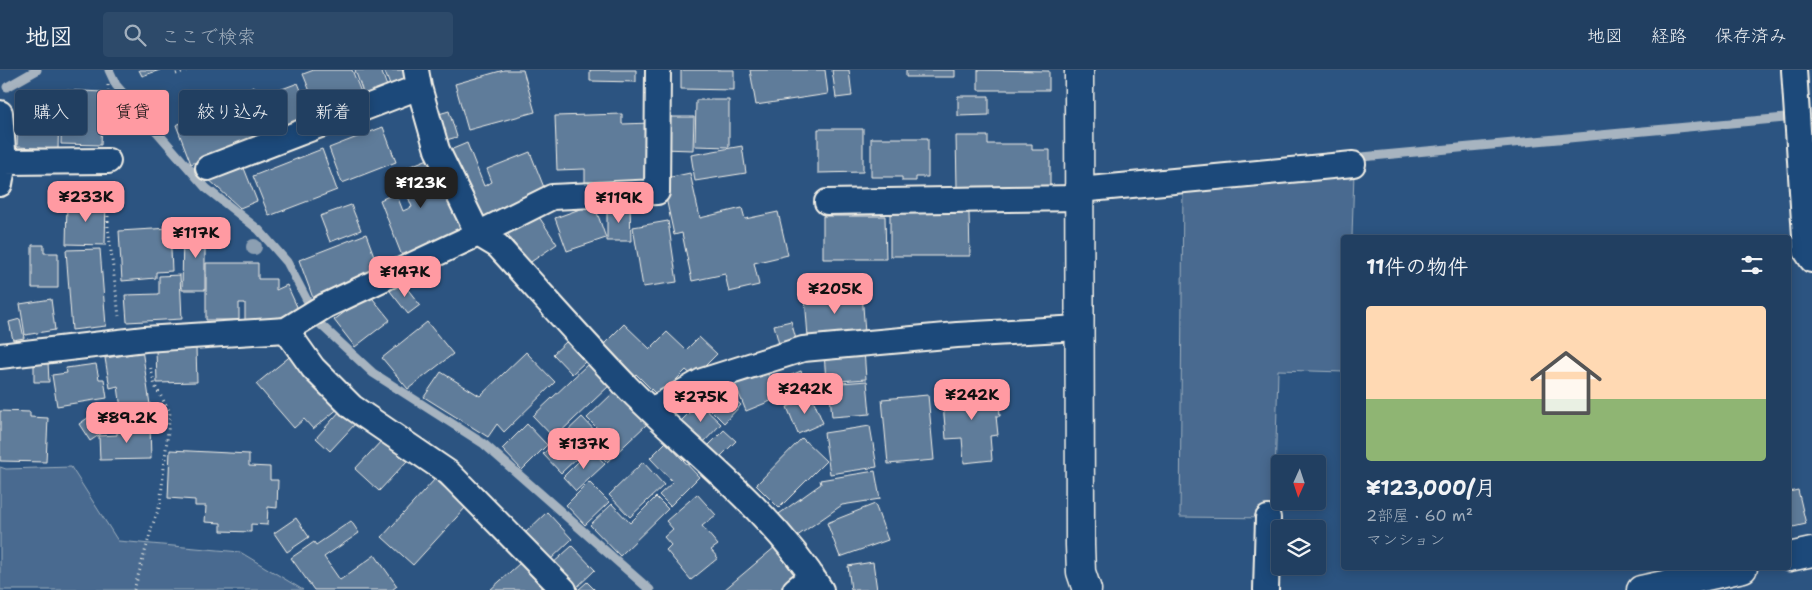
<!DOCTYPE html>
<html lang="ja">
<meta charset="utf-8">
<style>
body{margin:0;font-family:"Shantell Sans","Klee One",sans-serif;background:#2d4a6a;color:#f1f3f6;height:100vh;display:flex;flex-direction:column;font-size:19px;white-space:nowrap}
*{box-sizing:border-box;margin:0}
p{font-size:16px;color:#a2afbd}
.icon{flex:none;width:28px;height:28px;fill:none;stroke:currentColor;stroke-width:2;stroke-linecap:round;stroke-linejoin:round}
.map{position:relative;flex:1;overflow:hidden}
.details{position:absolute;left:1341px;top:165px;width:450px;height:335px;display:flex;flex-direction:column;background:#213f61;border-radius:5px;box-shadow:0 2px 12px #0003,0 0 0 1px #3e5876}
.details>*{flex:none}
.top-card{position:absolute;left:15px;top:20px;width:475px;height:45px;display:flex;gap:10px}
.needle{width:32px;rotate:183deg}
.buttons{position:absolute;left:1271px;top:385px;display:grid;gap:10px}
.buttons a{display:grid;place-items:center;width:55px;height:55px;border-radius:5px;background:#213f61;box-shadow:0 2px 12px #0003,0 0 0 1px #3e5876;font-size:25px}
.price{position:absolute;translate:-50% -42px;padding:0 11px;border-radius:10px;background:#ff9aa2;color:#111;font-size:16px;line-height:32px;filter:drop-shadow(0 1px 2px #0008)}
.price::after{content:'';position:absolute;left:50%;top:30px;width:15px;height:11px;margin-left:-8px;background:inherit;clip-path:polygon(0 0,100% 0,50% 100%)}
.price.current{background:#222;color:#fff}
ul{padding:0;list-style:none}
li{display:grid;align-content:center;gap:10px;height:265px;padding:0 25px}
li span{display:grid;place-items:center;height:155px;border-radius:5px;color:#555}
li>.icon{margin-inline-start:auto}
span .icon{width:90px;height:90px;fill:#fffc;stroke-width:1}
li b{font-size:21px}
h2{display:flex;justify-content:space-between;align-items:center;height:60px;padding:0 25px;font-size:21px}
.chip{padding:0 18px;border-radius:5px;background:#213f61;box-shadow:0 2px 12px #0003,0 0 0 1px #3e5876;font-size:18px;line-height:45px}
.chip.current{background:#ff9aa2;color:#111}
header{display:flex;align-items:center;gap:30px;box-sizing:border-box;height:70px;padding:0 25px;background:#213f61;border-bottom:1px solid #3e5876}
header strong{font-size:24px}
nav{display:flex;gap:28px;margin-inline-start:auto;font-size:18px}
.search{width:350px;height:45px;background:#2d4a6a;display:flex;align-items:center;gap:12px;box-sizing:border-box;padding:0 18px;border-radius:5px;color:#a2afbd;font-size:19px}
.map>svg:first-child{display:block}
</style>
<header>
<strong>地図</strong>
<div class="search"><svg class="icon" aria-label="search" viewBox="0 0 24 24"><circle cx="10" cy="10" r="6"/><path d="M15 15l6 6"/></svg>ここで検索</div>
<nav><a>地図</a><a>経路</a><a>保存済み</a></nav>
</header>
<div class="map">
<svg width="1812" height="520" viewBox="0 0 1812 520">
<rect width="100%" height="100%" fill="#2c5481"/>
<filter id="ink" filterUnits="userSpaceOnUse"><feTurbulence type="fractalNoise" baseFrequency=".02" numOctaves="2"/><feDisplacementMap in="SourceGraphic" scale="10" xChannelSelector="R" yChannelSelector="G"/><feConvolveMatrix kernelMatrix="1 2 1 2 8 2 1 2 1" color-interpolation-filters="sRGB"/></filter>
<g filter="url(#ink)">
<path fill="#496b90" stroke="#9eaebc" d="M1354,102L1352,167L1344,168V302L1278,300L1274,448L1180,447L1183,117Z
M0,397L6,399L71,397L118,471L240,482L303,520H0Z"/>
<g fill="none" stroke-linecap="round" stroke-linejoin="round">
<path stroke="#a7b4c0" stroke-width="9" d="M109,0L116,15L206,118L259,160L287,192L309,234
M7,17L37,0
M1351,88L1785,48
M320,254L373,303L484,374L650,520"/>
</g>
<path fill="#5e7b9a" stroke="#f4f1e8" d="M139,0H160L142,6Z
M314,0H352L363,27L319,44L303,4Z
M355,0H381L388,19L365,28Z
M384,0H406L408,14L392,20Z
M504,0H523L535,42L468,60L455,14Z
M590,0H636V12L590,11Z
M681,0H734V20L681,19Z
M750,0H825L828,24L756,35Z
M832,0H849L852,26L836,28Z
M906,0H955V7H906Z
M978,0L1049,1V20H978Z
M298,13L312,47L191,94L176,55L209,42L207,36L254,17L258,28Z
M62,20L103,22L101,75L61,74Z
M958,26H989V45L958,46Z
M696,30H729V77L695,76Z
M33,37L59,38L58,79L17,77L18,46H33Z
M449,41L457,67L439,72L432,46Z
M622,44V54L651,53L653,116L585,118V99L557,100L555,46Z
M662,47H694L693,80L662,79Z
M383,57L396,92L342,113L329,78Z
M818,59H863V102L818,103Z
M956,66H988V74H1032V80H1050V117H957Z
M871,68H928V107H916V111H902V107H871Z
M467,73L484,116L492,112L487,99L530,82L545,120L509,134L511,137L477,150L443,83Z
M742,76L746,103L695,111L691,85Z
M322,79L337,120L269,146L253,106Z
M433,87L462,162L402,186L380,130L396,123L403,141L412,137L398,101Z
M242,93L257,131L240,138L206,107Z
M690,103L700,148L742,138L745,149L778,142L788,185L754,193L759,215L729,222L725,204L692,211L682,163L674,165L662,109Z
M91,129H106L105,175L66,174L67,133H83V139L90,140Z
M594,134L606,168L567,181L555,148Z
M351,135L361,160L330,172L320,146Z
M630,137L631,171H607V138Z
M890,143H969L970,186H890Z
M537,144L557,174L528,194L507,163Z
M823,146H885L886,189H823Z
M668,151L677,212L643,217L633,157Z
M170,158L172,201L156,202V208L122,211L119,161Z
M183,164H223V175H205V220H182Z
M366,164L380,202L313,228L299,190Z
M32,175H44V183H58V218H32Z
M100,179L106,256L72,260L66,180Z
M206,193H258V209H276V220L287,215L298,239L275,250H245V233H239V250H206Z
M180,205L182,249L127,252L125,225L159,224V206Z
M402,212L420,235L408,244L390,221Z
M862,223L865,263L808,267L805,228Z
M369,224L390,250L355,277L334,250Z
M51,229L55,260L25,265L20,234Z
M20,249L24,268L13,270L9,252Z
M791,251L797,273L780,278L774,255Z
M427,252L453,284L408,319L382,288Z
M624,254L650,279L667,262L686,280L699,267L717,284L694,307L686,300L659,327L636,304L631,310L599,279Z
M566,272L585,292L572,304L553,284Z
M196,278L197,312L157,313L156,279Z
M142,279L150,335L121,339L118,316L110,318L105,288L132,284L131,281Z
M864,279L866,309L826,312L824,282Z
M526,282L555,312L504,362L497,354L488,367L424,327L441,302L480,326Z
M293,284L339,338L313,359L304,349L294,358L256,314Z
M48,292L49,312H34V293Z
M589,293L610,315L554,368L533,346Z
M96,294L99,309H104L107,328L57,336L52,305L67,303L66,298Z
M765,296L778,328L746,341L733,309Z
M801,301L809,320L792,327L784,308Z
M867,311L870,344L832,347L829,314Z
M718,313L741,335L724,353L701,330Z
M998,317L1000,346H996L998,365L990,366L992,390L964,393L962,368L946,369L942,322Z
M615,321L647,354L607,392L592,377L604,365L587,348Z
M928,325L934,390L888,394L882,329Z
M812,327L823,353L798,364L787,337Z
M699,333L721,354L702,374L680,352Z
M108,334L120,351L90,371L79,354Z
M341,340L356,353L330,381L316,368Z
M0,341L30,342V347L48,348L46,392L0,391Z
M582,347L600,366L561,403L543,384Z
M527,354L547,375L522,400L502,379Z
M117,356H150L151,389L100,390L99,366L117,365Z
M870,356L877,397L830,404L824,363Z
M724,360L736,371L718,389L706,378Z
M802,368L826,391L779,438L756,415Z
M383,369L407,391L379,421L355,399Z
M666,372L699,407L670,436L659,425L673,412L650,388Z
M591,379L605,394L576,421L563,407Z
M170,380L249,384V396L270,397V410H278L277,438L268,437L267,455L251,454V462L221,461V453L205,452L206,436H195V430L168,428Z
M643,392L664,415L630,447L609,425Z
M875,401L880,429L842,435L793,469L776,446L821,414L820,410Z
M435,409L466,437L413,495L382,467Z
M589,412L609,432L585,455L566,435Z
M1798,420L1806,454L1789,458V422Z
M697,424L716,445L702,456L718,475L711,480L718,488L691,510L666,480L671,475L664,467L673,459L666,451Z
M656,427L668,439L620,486L590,455L612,434L630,453Z
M875,434L888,470L840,487L827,453Z
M547,442L572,469L549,491L524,464Z
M296,448L309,467L287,482L274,463Z
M351,451L359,463L324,487L340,510L375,485L397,516L392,520H314L291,488L314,472L316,475Z
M572,476L595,500L574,520L551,495Z
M775,477L802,508L787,520H724Z
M873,492L877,520H851L848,496Z
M520,493L544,520H490Z
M587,512L595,520H578Z"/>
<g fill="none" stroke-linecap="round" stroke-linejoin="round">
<g stroke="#f4f1e8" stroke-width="28">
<path id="minor" d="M416,0L419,17L437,80L478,164L498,176C542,224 585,274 631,321C696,386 772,441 821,520
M1794,0L1806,181L1812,190
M0,43L4,92L0,114
M4,92L108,91
M208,98L419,17
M1079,120L1353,94
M827,132L1079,128
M286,260L313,298L352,337L449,403L564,520
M0,286L145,269L286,260L325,236L478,164L552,127L657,122L658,0
M652,340L702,311L803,279L957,265L1079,258
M795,520L812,506
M1266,520L1268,448"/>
</g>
<g stroke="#f4f1e8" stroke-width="31">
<path id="tertiary" d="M1079,0L1080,475L1081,502L1087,520
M1789,487L1812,482
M1641,520L1743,498"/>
</g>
<path stroke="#f4f1e8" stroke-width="3" stroke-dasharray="1 4" stroke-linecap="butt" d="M176,4L188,0
M108,15V65
M108,116V157L119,246
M134,520L153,454L160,435L170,342L155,316L150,295"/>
<use href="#minor" stroke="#1f4a7a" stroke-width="24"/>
<use href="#tertiary" stroke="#1f4a7a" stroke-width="28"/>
</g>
<g fill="#8c9fb2">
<circle cx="154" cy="38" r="8"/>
<circle cx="254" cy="177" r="8"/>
</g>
</g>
</svg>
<div class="buttons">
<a><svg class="needle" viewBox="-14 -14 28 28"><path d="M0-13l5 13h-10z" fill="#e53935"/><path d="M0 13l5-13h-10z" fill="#a2afbd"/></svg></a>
<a><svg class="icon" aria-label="layers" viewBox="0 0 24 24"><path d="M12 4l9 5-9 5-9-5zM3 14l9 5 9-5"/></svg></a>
</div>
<b class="price current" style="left:421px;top:139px">¥123K</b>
<b class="price" style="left:86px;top:153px">¥233K</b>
<b class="price" style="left:619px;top:154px">¥119K</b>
<b class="price" style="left:196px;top:189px">¥117K</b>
<b class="price" style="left:405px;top:228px">¥147K</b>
<b class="price" style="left:835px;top:245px">¥205K</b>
<b class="price" style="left:805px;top:345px">¥242K</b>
<b class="price" style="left:972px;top:351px">¥242K</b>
<b class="price" style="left:701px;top:353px">¥275K</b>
<b class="price" style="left:127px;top:374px">¥89.2K</b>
<b class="price" style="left:584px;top:400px">¥137K</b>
<div class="top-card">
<a class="chip">購入</a>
<a class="chip current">賃貸</a>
<a class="chip">絞り込み</a>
<a class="chip">新着</a>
</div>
<section class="details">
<h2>11件の物件<svg class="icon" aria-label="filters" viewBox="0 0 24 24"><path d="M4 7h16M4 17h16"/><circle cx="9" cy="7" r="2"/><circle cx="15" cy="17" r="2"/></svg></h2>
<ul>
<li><span style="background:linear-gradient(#ffd9b3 60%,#8fb573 0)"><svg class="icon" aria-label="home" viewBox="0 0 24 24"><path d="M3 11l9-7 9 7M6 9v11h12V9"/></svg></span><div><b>¥123,000/月</b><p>2部屋 · 60 m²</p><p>マンション</p></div></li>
</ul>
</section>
</div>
